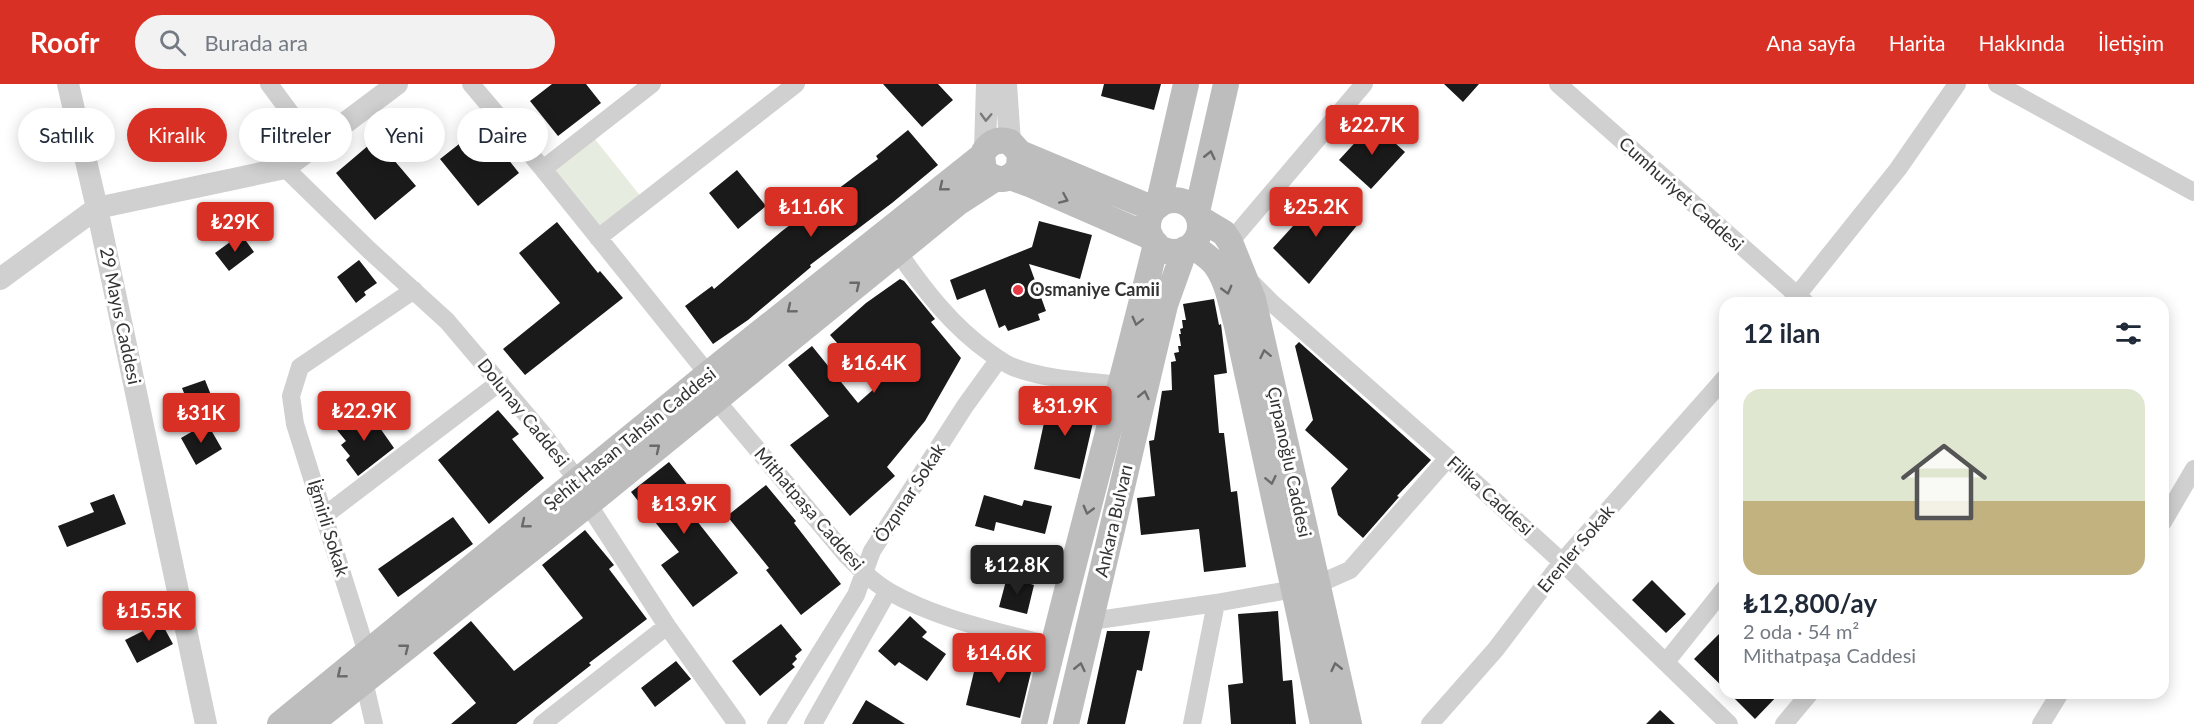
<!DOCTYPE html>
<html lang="tr">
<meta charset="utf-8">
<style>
body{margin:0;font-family:Lato,sans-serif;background:#f2f2f3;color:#1f2937;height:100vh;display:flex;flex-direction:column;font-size:22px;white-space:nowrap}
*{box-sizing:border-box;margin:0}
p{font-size:20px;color:#747a83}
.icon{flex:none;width:33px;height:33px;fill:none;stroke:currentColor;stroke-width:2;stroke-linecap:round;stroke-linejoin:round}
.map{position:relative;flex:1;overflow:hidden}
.side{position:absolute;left:1719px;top:213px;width:450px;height:402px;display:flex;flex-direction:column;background:#fff;border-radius:18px;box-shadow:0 3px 15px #0003}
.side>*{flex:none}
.top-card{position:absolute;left:18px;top:24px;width:570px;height:54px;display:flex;gap:12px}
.price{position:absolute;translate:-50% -51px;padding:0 14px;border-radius:6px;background:#d93025;color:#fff;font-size:20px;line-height:39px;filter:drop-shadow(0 2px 3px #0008)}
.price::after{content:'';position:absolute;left:50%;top:36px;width:18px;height:14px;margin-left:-9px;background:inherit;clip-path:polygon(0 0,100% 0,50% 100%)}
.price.active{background:#222;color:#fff}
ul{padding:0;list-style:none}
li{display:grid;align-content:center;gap:12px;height:318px;padding:0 24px}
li+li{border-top:2px solid #e0e1e3}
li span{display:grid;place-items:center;height:186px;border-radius:18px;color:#555}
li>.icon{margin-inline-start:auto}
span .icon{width:108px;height:108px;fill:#fffc;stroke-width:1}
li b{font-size:26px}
h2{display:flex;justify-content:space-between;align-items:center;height:72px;padding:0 24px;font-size:26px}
.pill{padding:0 21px;border-radius:27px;background:#fff;box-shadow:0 3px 15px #0003;font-size:21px;line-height:54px}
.pill.active{background:#d93025;color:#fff}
header{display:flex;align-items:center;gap:36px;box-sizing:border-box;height:84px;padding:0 30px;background:#d93025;color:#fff}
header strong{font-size:28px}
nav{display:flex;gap:33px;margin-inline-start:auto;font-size:21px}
.search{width:420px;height:54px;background:#f2f2f3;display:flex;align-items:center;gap:15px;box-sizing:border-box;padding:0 21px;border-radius:33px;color:#747a83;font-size:22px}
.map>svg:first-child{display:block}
</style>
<header>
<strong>Roofr</strong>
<div class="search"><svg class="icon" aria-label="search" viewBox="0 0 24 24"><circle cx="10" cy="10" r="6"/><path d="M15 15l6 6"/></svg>Burada ara</div>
<nav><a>Ana sayfa</a><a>Harita</a><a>Hakkında</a><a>İletişim</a></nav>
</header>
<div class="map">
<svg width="2194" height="640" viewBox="0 0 2194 640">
<rect width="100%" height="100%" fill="#fff"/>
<path fill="#e6ecdf" d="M594,54L642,114L601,148L552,88Z"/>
<path fill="#1a1a1a" d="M552,0H586L601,19L558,52L530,17Z
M883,0H938L953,16L922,43Z
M1104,0H1161L1154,26L1101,12Z
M1444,0H1479L1463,18Z
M1373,39L1405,68L1371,105L1339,76Z
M482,42L519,89L478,122L440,75Z
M908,46L938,81L892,119L810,181L811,183L748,236L713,260L685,222L712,202L714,205L782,147L878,75L876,72Z
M376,55L416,102L375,136L336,89Z
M737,86L766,122L738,145L709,109Z
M1323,109L1359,139L1309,200L1273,164Z
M1039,137L1092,151L1080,195L1029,180L1046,227L1038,230L1040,236L1008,247L1005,241L999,244L985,205L957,216L950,196L1032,163Z
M557,138L598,189L600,187L623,214L525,291L503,265L560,219L519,169Z
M241,150L254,168L229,187L215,169Z
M359,176L377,199L364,208L366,211L356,219L337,193Z
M900,195L904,197L935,235L931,238L961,274L925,337L887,383L895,392L850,432L790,361L829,332L788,281L812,262L858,319L876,303L830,251L866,219Z
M1214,215L1219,241L1221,240L1227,289L1214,291L1219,349H1224L1231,408L1237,407L1246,483L1204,488L1199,445L1141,451L1137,414L1155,412L1149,357L1154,356L1162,307L1172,306L1171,278L1176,277L1174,269L1179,268L1178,262H1181L1179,250H1181L1180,245L1183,244L1182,236H1186L1183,220Z
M1299,258L1431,376L1397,412L1399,413L1363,454L1338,431L1331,404L1348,385L1305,346L1313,336L1295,262Z
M205,296L215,321L192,329L182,304Z
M1050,311L1097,321L1080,395L1034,385Z
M363,325L371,335L373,334L394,364L358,392L346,376L350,372L341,361L346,357L337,346Z
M498,326L519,350L512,355L544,394L489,440L438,376Z
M207,339L222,365L196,381L181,354Z
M669,378L705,423L693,432L738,489L693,523L661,481L679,468L631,408Z
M766,401L796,437L794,439L841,500L801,531L766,486L769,484L727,432Z
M114,410L126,440L67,463L58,442L94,428L90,419Z
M984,411L1022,422L1024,416L1052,422L1045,450L996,438L994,447L975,442Z
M453,433L473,460L398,513L378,485Z
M585,446L614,481L609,485L647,535L589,579L591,581L516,640H451L476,619L433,569L471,537L514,587L583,534L542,481Z
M1007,493L1034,501L1027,530L999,523Z
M1652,496L1686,530L1666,549L1632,516Z
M1278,527L1283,597L1292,596L1296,640H1231L1228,601L1243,599L1238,530Z
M910,532L927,548L922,553L946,570L927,597L899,578L895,582L878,567Z
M161,538L173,560L137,579L125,556Z
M781,540L802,566L795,572L797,575L792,580L795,583L760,612L732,577Z
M1725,544V605L1694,575Z
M1107,547H1150L1142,587L1137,586L1125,640H1087Z
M979,567L1033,580L1020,634L966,621Z
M676,577L691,595L655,623L641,604Z
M1729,609H1780L1755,635Z
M866,616L905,640H852Z
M1660,626L1675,640H1646Z"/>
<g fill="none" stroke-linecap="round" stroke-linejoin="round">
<path stroke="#d0d0d0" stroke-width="18" d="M269,0L315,62
M471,0L543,85L708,290
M1558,0L1806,219
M1997,0L2194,108
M285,84L368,165L447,237L542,349L578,397L588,420L667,542L737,640
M543,85L652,0
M598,154L796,0
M1230,158L1364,0
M898,168C924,206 952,242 990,269C997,274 1005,280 1013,283C1047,296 1086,297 1122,301
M1248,195L1272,219L1448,374L1562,478L1729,640
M1791,219L1898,85L1957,0
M715,315L847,472C860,485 874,499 890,508C939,536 998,547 1052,562
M324,432L500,298
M2163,438L2194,385
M1316,501L1350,486L1448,374
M1091,537L1216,519L1294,505
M367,569L295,340L291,312L300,283L414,206
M1666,578L1725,504
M364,597L374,640
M542,640L667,542
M776,640L856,511L872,467L965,322L999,275
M813,640L888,507
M1192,640L1216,519
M1430,640L1496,565L1562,478L1725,294
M1784,640L1810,609
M2041,640L2060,609"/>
<path stroke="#d0d0d0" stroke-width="22" d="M68,0L97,124L206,640
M1006,0L1010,58
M985,65L987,0
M0,195L97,124L285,84L397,0"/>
<path stroke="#bdbdbd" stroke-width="26" d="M1020,69L1154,125
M1010,93L1032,101L1151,153
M1148 142a26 26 0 1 1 52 0a26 26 0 1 1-52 0Z
M1158,122L1186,0
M1197,128L1226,0
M1199,134L1224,149L1230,158L1253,215L1349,640
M1192,161C1199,167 1208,172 1214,179C1228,196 1231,221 1237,242L1323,640
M280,640L708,290L982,72C987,59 997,54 1010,58L1020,69L1019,83C1010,98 995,99 984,86L982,72
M310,640L588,420L959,118L996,94
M1034,640C1072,479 1117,320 1156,160
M1066,640L1165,221L1185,165"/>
</g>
<defs><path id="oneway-chevron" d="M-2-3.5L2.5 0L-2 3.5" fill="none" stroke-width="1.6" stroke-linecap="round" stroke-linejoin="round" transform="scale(1.5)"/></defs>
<use stroke="#7a7a7a" href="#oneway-chevron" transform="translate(986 33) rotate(92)"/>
<g stroke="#6a6a6a">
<use href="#oneway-chevron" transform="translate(1210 71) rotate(-77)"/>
<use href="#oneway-chevron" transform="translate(943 103) rotate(141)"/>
<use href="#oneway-chevron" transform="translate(1064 115) rotate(24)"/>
<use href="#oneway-chevron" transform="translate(856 201) rotate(-39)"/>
<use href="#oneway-chevron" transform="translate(1227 206) rotate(75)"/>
<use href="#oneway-chevron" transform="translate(791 225) rotate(141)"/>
<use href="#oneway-chevron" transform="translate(1137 237) rotate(104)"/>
<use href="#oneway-chevron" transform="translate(1265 270) rotate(-102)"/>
<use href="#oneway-chevron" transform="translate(1144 311) rotate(-77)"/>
<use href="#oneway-chevron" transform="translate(656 364) rotate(-39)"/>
<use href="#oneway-chevron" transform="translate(1271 396) rotate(78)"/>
<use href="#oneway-chevron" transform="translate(1088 426) rotate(105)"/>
<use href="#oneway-chevron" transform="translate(525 440) rotate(141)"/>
<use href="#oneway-chevron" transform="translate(405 564) rotate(-38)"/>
<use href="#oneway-chevron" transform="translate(1080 583) rotate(-77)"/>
<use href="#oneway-chevron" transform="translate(1336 583) rotate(-103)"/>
<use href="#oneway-chevron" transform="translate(341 590) rotate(141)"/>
</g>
<circle fill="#e63946" stroke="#fff" stroke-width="2" cx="1018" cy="206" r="6"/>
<g text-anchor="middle" stroke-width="6" stroke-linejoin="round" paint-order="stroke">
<g font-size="18" fill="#333" stroke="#fff">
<text transform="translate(1681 110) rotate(42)" y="6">Cumhuriyet Caddesi</text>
<text transform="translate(120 232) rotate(78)" y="6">29 Mayıs Caddesi</text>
<text transform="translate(523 329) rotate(51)" y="6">Dolunay Caddesi</text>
<text transform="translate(630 355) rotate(-39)" y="6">Şehit Hasan Tahsin Caddesi</text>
<text transform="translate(1289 378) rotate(78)" y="6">Çırpanoğlu Caddesi</text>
<text transform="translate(910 409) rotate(-57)" y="6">Özpınar Sokak</text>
<text transform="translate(1490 412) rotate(42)" y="6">Filika Caddesi</text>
<text transform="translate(809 425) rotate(49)" y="6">Mithatpaşa Caddesi</text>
<text transform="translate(1114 437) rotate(-77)" y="6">Ankara Bulvarı</text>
<text transform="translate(328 444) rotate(73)" y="6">İğmirli Sokak</text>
<text transform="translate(1576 465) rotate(-50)" y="6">Erenler Sokak</text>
</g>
<g font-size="18" font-weight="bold" fill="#333" stroke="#fff" text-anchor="start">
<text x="1030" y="212">Osmaniye Camii</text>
</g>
</g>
</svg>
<b class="price" style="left:1372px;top:72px">₺22.7K</b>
<b class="price" style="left:811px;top:154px">₺11.6K</b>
<b class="price" style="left:1316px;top:154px">₺25.2K</b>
<b class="price" style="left:235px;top:169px">₺29K</b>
<b class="price" style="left:874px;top:310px">₺16.4K</b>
<b class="price" style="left:1065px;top:353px">₺31.9K</b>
<b class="price" style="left:364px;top:358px">₺22.9K</b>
<b class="price" style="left:201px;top:360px">₺31K</b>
<b class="price" style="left:684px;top:451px">₺13.9K</b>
<b class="price active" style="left:1017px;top:512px">₺12.8K</b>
<b class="price" style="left:149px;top:558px">₺15.5K</b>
<b class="price" style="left:999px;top:600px">₺14.6K</b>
<div class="top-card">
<a class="pill">Satılık</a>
<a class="pill active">Kiralık</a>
<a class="pill">Filtreler</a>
<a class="pill">Yeni</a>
<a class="pill">Daire</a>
</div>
<section class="side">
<h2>12 ilan<svg class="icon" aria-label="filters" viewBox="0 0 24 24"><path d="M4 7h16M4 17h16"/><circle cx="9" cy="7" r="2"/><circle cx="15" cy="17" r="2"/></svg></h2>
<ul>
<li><span style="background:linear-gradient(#dfe7d0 60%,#c2b280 0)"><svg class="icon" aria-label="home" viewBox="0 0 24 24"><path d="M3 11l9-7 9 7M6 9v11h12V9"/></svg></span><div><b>₺12,800/ay</b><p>2 oda · 54 m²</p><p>Mithatpaşa Caddesi</p></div></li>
</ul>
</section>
</div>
